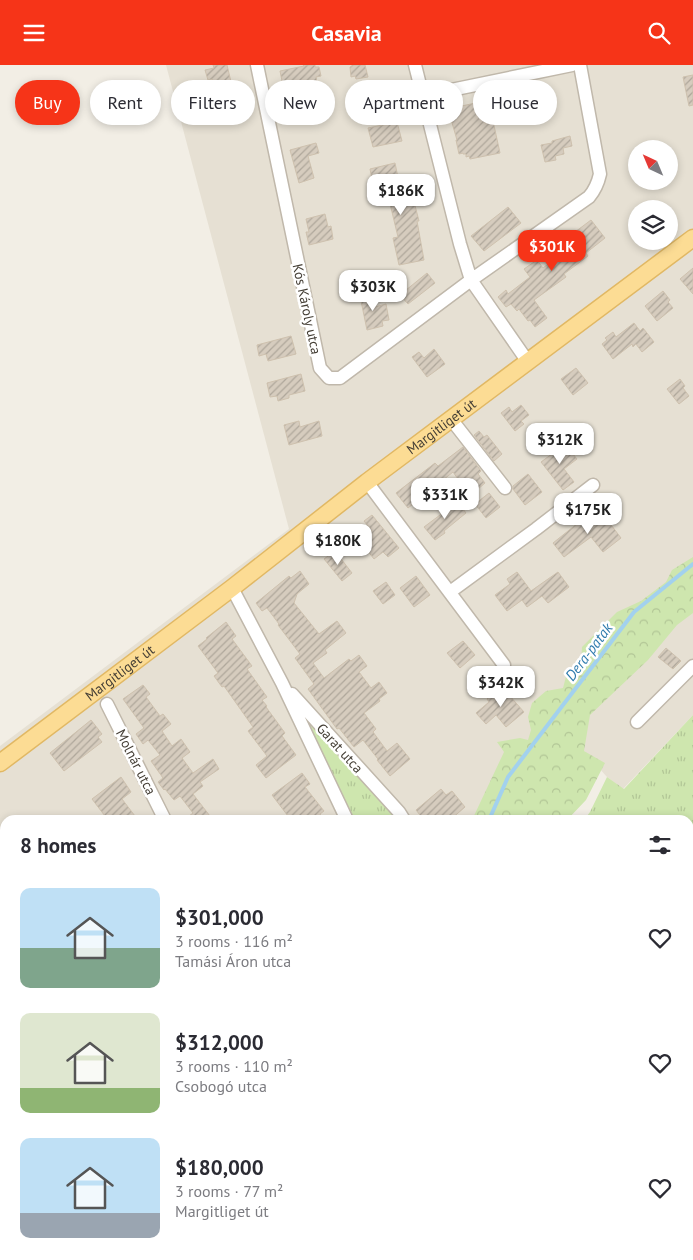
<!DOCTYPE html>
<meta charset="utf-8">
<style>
body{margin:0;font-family:"PT Sans",sans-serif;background:#f2f2f3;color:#2b2b33;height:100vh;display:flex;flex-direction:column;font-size:19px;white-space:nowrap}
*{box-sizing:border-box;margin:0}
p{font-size:16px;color:#7c7c81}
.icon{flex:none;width:28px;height:28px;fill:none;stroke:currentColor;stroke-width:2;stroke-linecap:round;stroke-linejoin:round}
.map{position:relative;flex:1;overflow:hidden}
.drawer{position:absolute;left:0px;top:750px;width:694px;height:445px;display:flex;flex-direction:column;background:#fff;border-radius:15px 15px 0 0;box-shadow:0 2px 8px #0003}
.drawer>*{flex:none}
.guide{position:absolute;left:15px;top:15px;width:664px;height:45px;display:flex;gap:10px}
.needle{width:32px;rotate:316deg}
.tools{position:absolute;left:628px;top:75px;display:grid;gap:10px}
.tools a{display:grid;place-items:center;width:50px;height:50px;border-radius:50%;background:#fff;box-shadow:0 2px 8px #0003;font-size:25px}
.price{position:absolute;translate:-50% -42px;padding:0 11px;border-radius:10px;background:#fff;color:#222;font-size:16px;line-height:32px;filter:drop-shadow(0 1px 2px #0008)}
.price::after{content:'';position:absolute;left:50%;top:30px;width:15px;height:11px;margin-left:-8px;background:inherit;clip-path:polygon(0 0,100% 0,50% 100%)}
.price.active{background:#f63418;color:#fff}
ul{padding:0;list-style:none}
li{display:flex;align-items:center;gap:15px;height:125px;padding:0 20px}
li span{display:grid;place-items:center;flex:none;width:140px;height:100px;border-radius:10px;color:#555}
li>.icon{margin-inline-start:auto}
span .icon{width:60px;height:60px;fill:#fffc;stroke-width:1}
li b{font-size:21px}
h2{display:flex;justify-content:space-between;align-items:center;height:60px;padding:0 20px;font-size:21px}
.pill{padding:0 18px;border-radius:22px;background:#fff;box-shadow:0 2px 8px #0003;font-size:18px;line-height:45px}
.pill.active{background:#f63418;color:#fff}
header{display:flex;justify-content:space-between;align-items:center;height:65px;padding:0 20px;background:#f63418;color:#fff;font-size:22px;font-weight:800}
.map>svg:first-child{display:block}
</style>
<header><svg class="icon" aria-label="menu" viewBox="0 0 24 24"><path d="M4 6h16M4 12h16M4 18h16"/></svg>Casavia<svg class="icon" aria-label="search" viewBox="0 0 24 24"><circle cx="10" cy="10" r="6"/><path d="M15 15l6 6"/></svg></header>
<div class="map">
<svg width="693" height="1195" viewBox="0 0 693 1195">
<defs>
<pattern id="grass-tufts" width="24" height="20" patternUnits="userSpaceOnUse" patternTransform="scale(1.25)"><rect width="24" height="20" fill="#cee6ae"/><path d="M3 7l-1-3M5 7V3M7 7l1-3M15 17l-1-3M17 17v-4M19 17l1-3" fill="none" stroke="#b2c696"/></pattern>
<pattern id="forest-crowns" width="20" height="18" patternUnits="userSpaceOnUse" patternTransform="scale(1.25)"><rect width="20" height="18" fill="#cee6ae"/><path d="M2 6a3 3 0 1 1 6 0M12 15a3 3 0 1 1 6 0" fill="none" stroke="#b2c696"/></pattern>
<pattern id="building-hatch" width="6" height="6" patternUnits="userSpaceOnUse" patternTransform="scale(1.25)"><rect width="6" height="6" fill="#d6ccbe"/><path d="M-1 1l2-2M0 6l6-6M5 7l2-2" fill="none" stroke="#afa79b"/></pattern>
</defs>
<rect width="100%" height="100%" fill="#f2eee5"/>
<path fill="#e6e0d3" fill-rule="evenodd" d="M166,0H693V650L623,724L607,712L584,686L501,755H5V1011H0V681L289,464ZM636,84H669V116H636ZM636,144H669V176H636Z"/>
<path fill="url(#grass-tufts)" d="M300,646L395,750V755H355Z
M693,650V1195H0V1170L5,1171V1190H689V755H584L590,747L607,712L624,724Z"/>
<path fill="url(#forest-crowns)" d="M693,492V548L677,560L648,595L590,650L584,686L605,698L586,735L567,755H472L504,687L497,677L520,673L528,675L531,665L528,652L532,638L546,626L563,623L568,604L581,600L582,582L617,547L641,536L666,517L672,505Z
M0,1011H5V1171L0,1170Z"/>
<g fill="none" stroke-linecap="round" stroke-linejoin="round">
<path stroke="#a2d1ee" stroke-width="4" d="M489,755L508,712L634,547L693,499
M0,1033L5,1032"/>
</g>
<path fill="url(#building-hatch)" stroke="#cec1ae" d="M213,0H227L232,21L215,25L212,14L208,15L205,5L214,3Z
M303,0H315V2H319L321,11L316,12L317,17L294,22V24L284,26L280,6L304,1Z
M352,0H365L368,12L356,14L355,11L351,12L350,2L352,1Z
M693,10V40L689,41L683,12Z
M480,37L485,58L493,56L500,88L470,94L469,91L466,92V89H463V88L459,89L456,75H457L448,44Z
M397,57L402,76L373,82L368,63Z
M570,71L572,81L563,83L564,89L555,91L556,95L545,97L541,80L552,78V76Z
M316,78L319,88L308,91L314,113L299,118L290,85Z
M395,98L402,132L412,129L419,156H417L424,195L399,200L393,173L398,172L386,122L383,123L381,117L373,119L370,104Z
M508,142L521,158L484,186L471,171Z
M325,149L328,162L331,161L333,174L309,180L306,167H309L306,154Z
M591,155L605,173L586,188L588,191L564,209L566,212L534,235L547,253L535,262L530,255L528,256L519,244L517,246L511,239L506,242L498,232L506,225L508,229L530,212L524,204L537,195L543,203L564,187L554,174L563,167L567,173Z
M693,203V229L680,214Z
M427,208L435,218L408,239L400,230Z
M663,226L670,235L668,237L673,243L657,256L645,241Z
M372,228L375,242L386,239L389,255L382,256L383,261L367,265L360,231Z
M634,258L640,266L643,263L654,277L642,287L636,279L633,282L632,279L613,294L602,279L607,275L605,273L613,267L616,272Z
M291,271L296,289L268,296L266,289L259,291L257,280Z
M434,284L445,299L427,312L412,292L419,287L424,293Z
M576,303L588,318L573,330L561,314Z
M301,309L305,326L289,330V333L278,336L277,331L270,332L267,318Z
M680,314L685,321L683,323L689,331L679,339L667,324Z
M521,340L529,350L521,356L524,359L515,366L501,348L509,342L512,347Z
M299,356L300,362L319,356L322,371L289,380L284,360Z
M479,366L484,372L487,370L502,389L494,396L474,370Z
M563,377L577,394L564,404L574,417L563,425L541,397L556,386L553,384Z
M463,382L481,406L478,409L485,418L478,424L470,415L463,421L453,407L408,443L396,428L435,398L438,401Z
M528,409L542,427L525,440L513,424V421Z
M489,428L500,442L486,453L475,439Z
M456,435L466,448L444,466L445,468L435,475L424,462L444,447L443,446Z
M602,448L621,473L603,487L591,472L564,492L553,478L588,450L592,456Z
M372,450L399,483L388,492L383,487L374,494L360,476L372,466L364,456Z
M335,486L352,508L342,516L324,494Z
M300,506L309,519L297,529L294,538L319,569L337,556L346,568L325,585L327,588L313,598L324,613L349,594L351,596L359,590L367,601L359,607L371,623L379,617L387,628L379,634L380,636L364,648L376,664L373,667L387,686L397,678L410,694L390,711L377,695L378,694L363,675L354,682L339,663L337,664L308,624L314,619L295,593L300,589L278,560L279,559L267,543L262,546L256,538L289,511L291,513Z
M517,507L531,526L558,507L569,522L548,538L542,531L527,542L522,535L507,546L495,530L510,519L507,514Z
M416,511L430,530L414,542L400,523Z
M386,517L395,530L383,539L373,526Z
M226,557L236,571L232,574L252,601L247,604L267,632L262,635L267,641L266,642L285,668L282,671L296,690L266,713L256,700L267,691L248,666L253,662L224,621L222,622L214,611L218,608L198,581L207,574L206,573Z
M463,576L475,590L460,603L447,588Z
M666,583L681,596L673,604L658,592Z
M143,620L150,629L146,632L160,651L163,649L171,659L162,666L172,681L181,674L190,687L182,693L193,708L213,694L219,704L200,717L203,721L193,729L213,755H184L193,748L180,731L174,735L165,724L164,725L158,717L163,713L151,696L160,690L148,675L143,679L136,669L144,663L123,634Z
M501,621L524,647L506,662L496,650L486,659L476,648L489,637L487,634Z
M91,655L102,669L98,672L102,677L64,706L50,688Z
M302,708L310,719L305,722L324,746L320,749L324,755H291L272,730Z
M121,712L131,727L122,734L138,755H108L92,734Z
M441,724L446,730L452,726L465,742L450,755H435L430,750L424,755L416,745Z"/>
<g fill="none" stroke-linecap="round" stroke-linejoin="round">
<g stroke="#c0b8ab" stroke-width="15">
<path id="minor" d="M257,0L320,303L329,313H340L471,215L589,132C595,125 598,118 600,109L580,0
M415,0L460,179L471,215L528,297
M422,31L572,0
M451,354L505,423
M367,417L504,600
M232,523L282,618L347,755
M450,527L536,464L593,420
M292,629L399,747L404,755
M107,639L165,755
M637,657L693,601
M0,796L5,806"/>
</g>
<g stroke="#e1b864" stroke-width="19">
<g id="major">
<path id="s1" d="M0,698L232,523L367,417L693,173"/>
</g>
</g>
<use href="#minor" stroke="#fff" stroke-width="12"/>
<use href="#major" stroke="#fcdc94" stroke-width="16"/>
</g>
<g text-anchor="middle" stroke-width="5" stroke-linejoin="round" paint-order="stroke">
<g font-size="14" fill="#443e35" stroke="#fff">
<text transform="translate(307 244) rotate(78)" y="5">Kós Károly utca</text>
<text dy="5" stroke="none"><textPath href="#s1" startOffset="555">Margitliget út</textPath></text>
<text dy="5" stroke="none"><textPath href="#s1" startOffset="150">Margitliget út</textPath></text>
<text transform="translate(340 683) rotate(48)" y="5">Garat utca</text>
<text transform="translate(136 697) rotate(63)" y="5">Molnár utca</text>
</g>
<g font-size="15" font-style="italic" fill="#307cae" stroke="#fff">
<text transform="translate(589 587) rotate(-53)" y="5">Dera-patak</text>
</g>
</g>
</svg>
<div class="tools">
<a><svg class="needle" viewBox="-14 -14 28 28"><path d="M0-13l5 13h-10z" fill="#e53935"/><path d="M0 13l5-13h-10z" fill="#7c7c81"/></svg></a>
<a><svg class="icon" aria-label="layers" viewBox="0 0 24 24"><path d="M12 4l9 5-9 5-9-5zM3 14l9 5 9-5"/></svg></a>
</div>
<b class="price" style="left:401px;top:151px">$186K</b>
<b class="price active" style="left:552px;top:207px">$301K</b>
<b class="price" style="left:373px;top:247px">$303K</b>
<b class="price" style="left:560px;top:400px">$312K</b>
<b class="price" style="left:445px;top:455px">$331K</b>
<b class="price" style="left:588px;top:470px">$175K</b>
<b class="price" style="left:338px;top:501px">$180K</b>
<b class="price" style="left:501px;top:643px">$342K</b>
<div class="guide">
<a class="pill active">Buy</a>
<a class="pill">Rent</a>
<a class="pill">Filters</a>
<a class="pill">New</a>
<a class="pill">Apartment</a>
<a class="pill">House</a>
</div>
<section class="drawer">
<h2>8 homes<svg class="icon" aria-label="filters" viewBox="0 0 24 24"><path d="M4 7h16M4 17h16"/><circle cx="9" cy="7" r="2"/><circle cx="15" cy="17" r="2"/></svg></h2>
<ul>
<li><span style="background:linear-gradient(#bfe0f5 60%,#7fa58c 0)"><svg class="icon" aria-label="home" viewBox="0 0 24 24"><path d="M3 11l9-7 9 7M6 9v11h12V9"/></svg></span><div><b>$301,000</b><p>3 rooms · 116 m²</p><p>Tamási Áron utca</p></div><svg class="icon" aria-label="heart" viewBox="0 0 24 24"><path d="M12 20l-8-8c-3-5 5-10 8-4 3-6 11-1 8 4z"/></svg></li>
<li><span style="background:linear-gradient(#dfe7d0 75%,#8fb573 0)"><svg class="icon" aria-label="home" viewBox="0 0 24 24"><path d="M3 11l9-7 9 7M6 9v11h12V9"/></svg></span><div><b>$312,000</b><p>3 rooms · 110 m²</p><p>Csobogó utca</p></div><svg class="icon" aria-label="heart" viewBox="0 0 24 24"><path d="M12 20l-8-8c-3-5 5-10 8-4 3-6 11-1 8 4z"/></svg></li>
<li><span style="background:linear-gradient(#bfe0f5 75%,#9aa5b1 0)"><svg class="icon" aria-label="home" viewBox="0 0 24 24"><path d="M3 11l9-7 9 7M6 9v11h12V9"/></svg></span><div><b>$180,000</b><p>3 rooms · 77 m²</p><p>Margitliget út</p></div><svg class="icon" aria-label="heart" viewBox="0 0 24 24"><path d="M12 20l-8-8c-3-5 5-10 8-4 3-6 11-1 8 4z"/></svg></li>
</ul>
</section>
</div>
